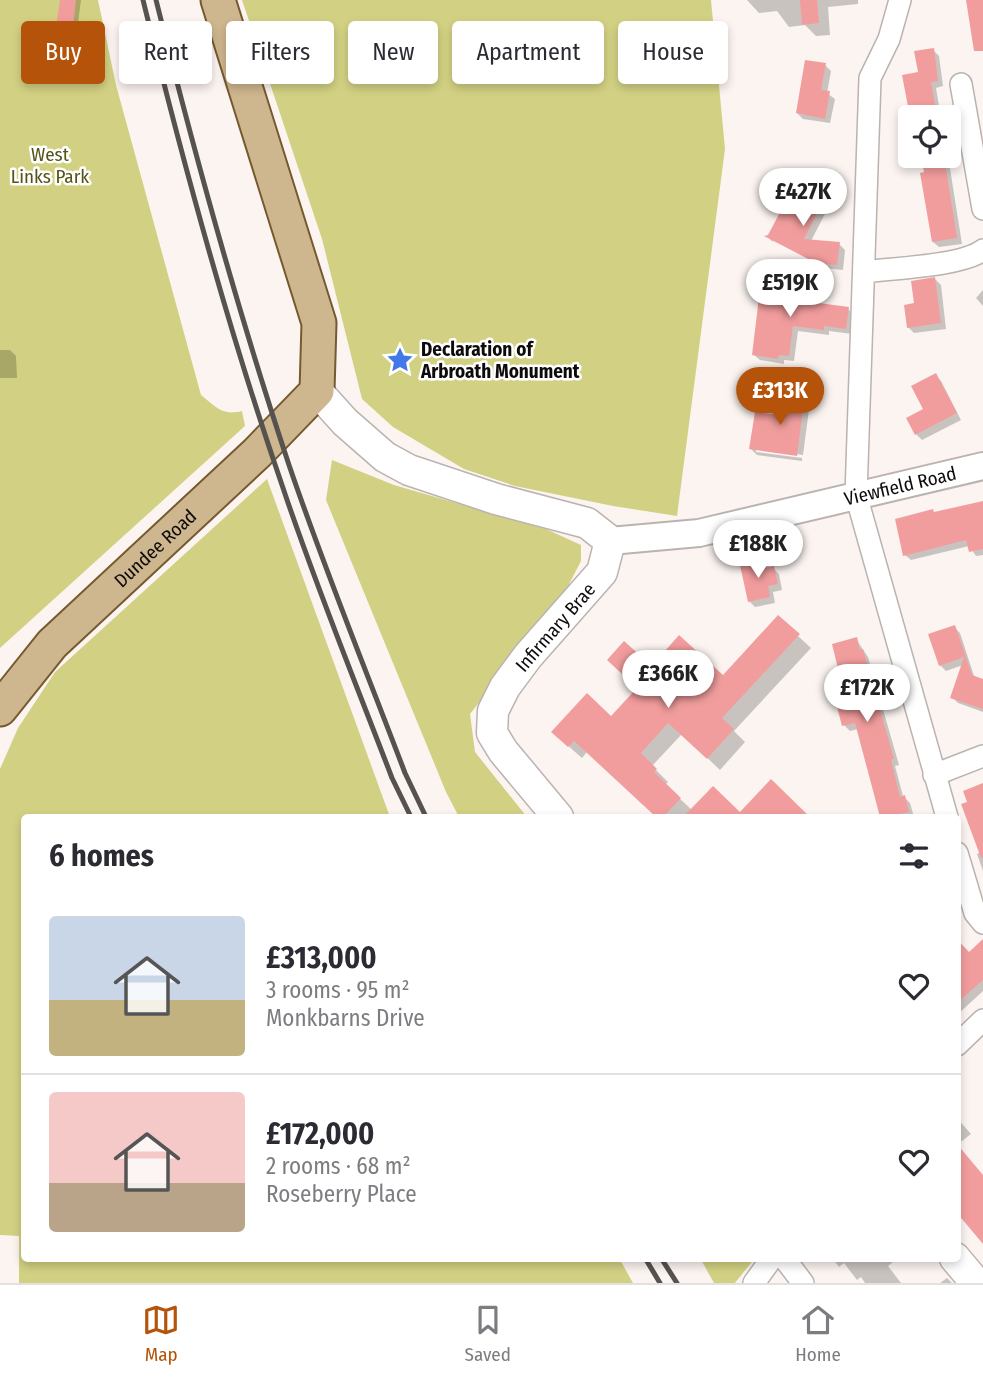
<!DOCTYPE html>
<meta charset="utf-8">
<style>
body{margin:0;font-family:"Fira Sans Condensed",sans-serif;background:#f2f2f3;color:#2b2b33;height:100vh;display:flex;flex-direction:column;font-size:26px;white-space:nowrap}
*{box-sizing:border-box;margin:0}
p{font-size:23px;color:#7c7c81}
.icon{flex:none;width:38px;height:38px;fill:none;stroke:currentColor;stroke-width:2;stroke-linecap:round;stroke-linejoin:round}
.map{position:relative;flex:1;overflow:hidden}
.sheet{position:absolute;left:21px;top:814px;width:940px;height:448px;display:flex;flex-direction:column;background:#fff;border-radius:7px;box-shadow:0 4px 10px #0003}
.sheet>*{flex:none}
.guide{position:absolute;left:21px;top:21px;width:942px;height:63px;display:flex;gap:14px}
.tools{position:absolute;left:898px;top:105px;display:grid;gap:14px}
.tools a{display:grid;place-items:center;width:63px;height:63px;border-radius:7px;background:#fff;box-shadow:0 4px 10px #0003;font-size:35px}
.price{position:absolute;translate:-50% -60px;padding:0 16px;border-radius:24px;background:#fff;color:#222;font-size:23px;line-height:46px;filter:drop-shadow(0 2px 4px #0008)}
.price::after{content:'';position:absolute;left:50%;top:42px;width:21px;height:16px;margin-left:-10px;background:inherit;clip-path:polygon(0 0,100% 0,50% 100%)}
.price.active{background:#b45309;color:#fff}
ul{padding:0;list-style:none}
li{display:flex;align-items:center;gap:21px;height:175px;padding:0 28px}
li+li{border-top:2px solid #e1e1e2}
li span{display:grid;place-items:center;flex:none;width:196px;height:140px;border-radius:7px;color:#555}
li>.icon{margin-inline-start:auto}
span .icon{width:84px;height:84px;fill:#fffc;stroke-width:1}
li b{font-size:30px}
h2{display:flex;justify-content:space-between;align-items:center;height:84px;padding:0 28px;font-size:30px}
.chip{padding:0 24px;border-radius:7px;background:#fff;box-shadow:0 4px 10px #0003;font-size:24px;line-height:63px}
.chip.active{background:#b45309;color:#fff}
.tab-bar{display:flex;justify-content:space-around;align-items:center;height:98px;border-top:2px solid #e1e1e2;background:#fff;font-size:19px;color:#7c7c81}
.tab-bar a{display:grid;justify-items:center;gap:4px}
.tab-bar .active{color:#b45309}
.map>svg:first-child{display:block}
</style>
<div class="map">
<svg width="983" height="1283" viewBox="0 0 983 1283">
<rect width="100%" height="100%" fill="#fcf4f1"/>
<path fill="#d2d183" d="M0,0H98L116,85L201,395C216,407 222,416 242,411L245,426L0,648Z
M242,0H711L725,149L677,516L613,506L515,486L464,469L393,427L362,399L322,239Z
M332,460L394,485L546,529L581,545V561L564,594L470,714L475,752L527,817H459L446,792L326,500Z
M267,479L390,817H24V1258H619L633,1283H19V1236L0,1235V769L18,728L55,672Z
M700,1258H755L735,1283H714Z"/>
<path fill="#0003" d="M61,0H81L76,39L62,37L57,32Z
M858,0V4L828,7L830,35L816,36L805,25L789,27L777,11L759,13L747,0Z
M933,50L939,56L943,86L936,88L941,117H912L904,76L920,74Z
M825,65L831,71L827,93L835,99L830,123L803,119L797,113Z
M923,156H948L962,244L939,247L933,242Z
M796,186L823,201L829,206L811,241L839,244L845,250L843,270L823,268L824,265L773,239V242L768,237Z
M935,279L941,285L946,329L914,333L908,327L916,305Z
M798,282L804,287L802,303L848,309L854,315L852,334L829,331V335L798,331L794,361L784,360V364L760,360L754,355Z
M983,290V306L976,298Z
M0,350H10L16,356L17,378H0Z
M935,375L941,381L961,420L922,440L916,434Z
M804,396L810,402L803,455L756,448V452L802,458V461L757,455L751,449Z
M983,503V555L976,556L969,546L911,560L905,555L935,514Z
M762,562L769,569L773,568L779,574L782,590L773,592L775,603L755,607L749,601Z
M954,627L960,633L975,679L983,681V712L958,703L952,697L963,665L946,671L940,665Z
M798,636L811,648L734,731L745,742L720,770L682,734L652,766L668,782L665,785L692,810L740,814L771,782L808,817H694L690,813L687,817H658L587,752L582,758L566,744L612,718L639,688L652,668L723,678Z
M856,639L868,657L899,765L895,766L903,796L910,803L914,817H881L858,729L850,731L844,725L838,704L834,699L843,682Z
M983,785V871L977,854L981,852L969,803Z
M957,950L969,954L983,951V991L957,1015Z
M957,1118L971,1134L957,1145Z
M832,1258H898L888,1266L901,1283H865L861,1277L857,1280L844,1263L839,1267Z
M947,1278L952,1283H940Z"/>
<path fill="#f29d9d" d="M60,0H76L72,35L55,33Z
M800,0H817L819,23L802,25Z
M966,0H983V51H974Z
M934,48L938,81L931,82L937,117H910L902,75L918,72L914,51Z
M805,60L826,63L821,90L830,91L825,119L796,113Z
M921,156H944L957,238L932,242L920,173L924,172Z
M795,184L824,199L804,239L840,242L837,265L816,263L764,236L768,235Z
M775,277L798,280L796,300L849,307L846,329L824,326V330L793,326L789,356L779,355L778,359L752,355L759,297L773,299Z
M935,277L941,323L907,328L904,305L914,303L911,281Z
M936,373L957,413L915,435L906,418L923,409L911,386Z
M783,391L805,394L797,456L749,449L755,412L780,415Z
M983,501V549L969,552L966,540L903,556L895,519L933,509L934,512Z
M763,560L764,568L774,566L778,584L768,586L770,597L748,602L740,565Z
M778,615L800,634L722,718L734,729L707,759L668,723L641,753L657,769L654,772L681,798L663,817H656L574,741L568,747L551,732L587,693L611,716L637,688L607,660L624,641L652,666L679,635L723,675Z
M955,625L972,675L983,679V709L950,698L964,657L939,666L928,634Z
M857,637L860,650L863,649L894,759L891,760L900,797L905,795L909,812L887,817H880L855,723L842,726L835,699L832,700L828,685L841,681L832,644Z
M771,779L810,817H683L713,786L740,812Z
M983,783V857L981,858L961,804L967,802L963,791Z
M957,939L969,952L983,939V980L957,1003Z
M957,1144L983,1175V1244L957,1213Z"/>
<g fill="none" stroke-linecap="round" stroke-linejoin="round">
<g stroke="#bab3af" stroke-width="24">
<path id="minor" d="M900,0L889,39L870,78L856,495L947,817
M961,84L983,209
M865,272C894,268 962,266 983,250
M934,775L983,756
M957,853L975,913L983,923
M957,1045L983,1020
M784,1258L803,1283
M754,1283L772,1258"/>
</g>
<g stroke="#bab3af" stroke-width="30">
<g id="tertiary">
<path id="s1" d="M610,541L699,533L983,466"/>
</g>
</g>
<g stroke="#bab3af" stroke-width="33">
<path id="secondary" d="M317,391L345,422L385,457L409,470L496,499L587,523L610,541L602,572L528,656L505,687L493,711L492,733L503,751L558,817
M955,1258L976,1283"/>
</g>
<g stroke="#755a2f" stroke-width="37">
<g id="primary">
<path id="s2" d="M0,709L52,644L257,453L317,391L319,323L218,0"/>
</g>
</g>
<use href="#minor" stroke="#fff" stroke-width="21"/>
<use href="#tertiary" stroke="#fff" stroke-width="26"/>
<use href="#secondary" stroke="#fff" stroke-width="30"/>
<use href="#primary" stroke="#ceb68e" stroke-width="33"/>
<path stroke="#565250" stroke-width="5" d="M143,0C183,163 227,326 282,485C315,584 355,681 392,778L411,817
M156,0C195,156 238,312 289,465C324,568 366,670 405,773L426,817
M645,1258L660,1283
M661,1258L677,1283"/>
</g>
<defs>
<g id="sight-bare" transform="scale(2.1)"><path d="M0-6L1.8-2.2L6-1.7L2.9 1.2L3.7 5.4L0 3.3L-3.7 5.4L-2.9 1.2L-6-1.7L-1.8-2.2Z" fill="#4378e9" stroke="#fff" stroke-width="2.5" paint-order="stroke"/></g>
</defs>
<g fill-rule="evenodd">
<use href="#sight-bare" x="400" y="360"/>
</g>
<g text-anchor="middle" stroke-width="5" stroke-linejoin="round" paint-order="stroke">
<g font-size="19" fill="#545318" stroke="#fff">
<text x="50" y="161">West<tspan x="50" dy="22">Links Park</tspan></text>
</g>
<g font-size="19" font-weight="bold" fill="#0e0b0a" stroke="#fff" text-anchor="start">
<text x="421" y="356">Declaration of<tspan x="421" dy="22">Arbroath Monument</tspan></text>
</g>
<g font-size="19" fill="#0e0b0a" stroke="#fff">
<text dy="7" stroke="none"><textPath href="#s1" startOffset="296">Viewfield Road</textPath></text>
<text dy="7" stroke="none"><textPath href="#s2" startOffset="224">Dundee Road</textPath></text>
<text transform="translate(555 627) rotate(-49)" y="7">Infirmary Brae</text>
</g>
</g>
</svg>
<div class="tools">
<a><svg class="icon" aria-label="locate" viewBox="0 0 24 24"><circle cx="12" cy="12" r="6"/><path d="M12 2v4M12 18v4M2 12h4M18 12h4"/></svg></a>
</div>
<b class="price" style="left:803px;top:228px">£427K</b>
<b class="price" style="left:790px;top:319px">£519K</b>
<b class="price active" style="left:780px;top:427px">£313K</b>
<b class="price" style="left:758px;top:580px">£188K</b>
<b class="price" style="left:668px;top:710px">£366K</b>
<b class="price" style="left:867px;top:724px">£172K</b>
<div class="guide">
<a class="chip active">Buy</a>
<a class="chip">Rent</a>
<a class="chip">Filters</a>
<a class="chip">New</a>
<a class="chip">Apartment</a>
<a class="chip">House</a>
</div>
<section class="sheet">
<h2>6 homes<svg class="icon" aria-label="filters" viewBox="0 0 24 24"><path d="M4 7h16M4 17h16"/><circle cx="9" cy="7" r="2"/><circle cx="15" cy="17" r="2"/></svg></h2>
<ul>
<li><span style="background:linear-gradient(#c9d6e8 60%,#c2b280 0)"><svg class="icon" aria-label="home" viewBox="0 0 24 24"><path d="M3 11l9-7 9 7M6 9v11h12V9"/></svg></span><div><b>£313,000</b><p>3 rooms · 95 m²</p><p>Monkbarns Drive</p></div><svg class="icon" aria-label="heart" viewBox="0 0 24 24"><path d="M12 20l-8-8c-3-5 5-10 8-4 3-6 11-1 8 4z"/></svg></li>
<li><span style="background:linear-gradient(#f6c9c9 65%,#b9a48a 0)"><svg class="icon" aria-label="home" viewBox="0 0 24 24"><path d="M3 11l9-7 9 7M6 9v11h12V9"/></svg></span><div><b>£172,000</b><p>2 rooms · 68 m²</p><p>Roseberry Place</p></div><svg class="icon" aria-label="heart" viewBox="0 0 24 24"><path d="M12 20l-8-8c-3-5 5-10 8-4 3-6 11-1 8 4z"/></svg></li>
</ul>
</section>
</div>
<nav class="tab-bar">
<a class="active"><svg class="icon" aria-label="map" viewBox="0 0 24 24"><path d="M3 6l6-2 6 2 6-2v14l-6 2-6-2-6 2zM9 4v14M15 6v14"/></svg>Map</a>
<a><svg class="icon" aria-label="saved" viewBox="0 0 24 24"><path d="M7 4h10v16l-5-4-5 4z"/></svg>Saved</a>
<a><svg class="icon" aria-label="home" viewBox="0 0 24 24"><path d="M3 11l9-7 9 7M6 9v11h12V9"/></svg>Home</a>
</nav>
